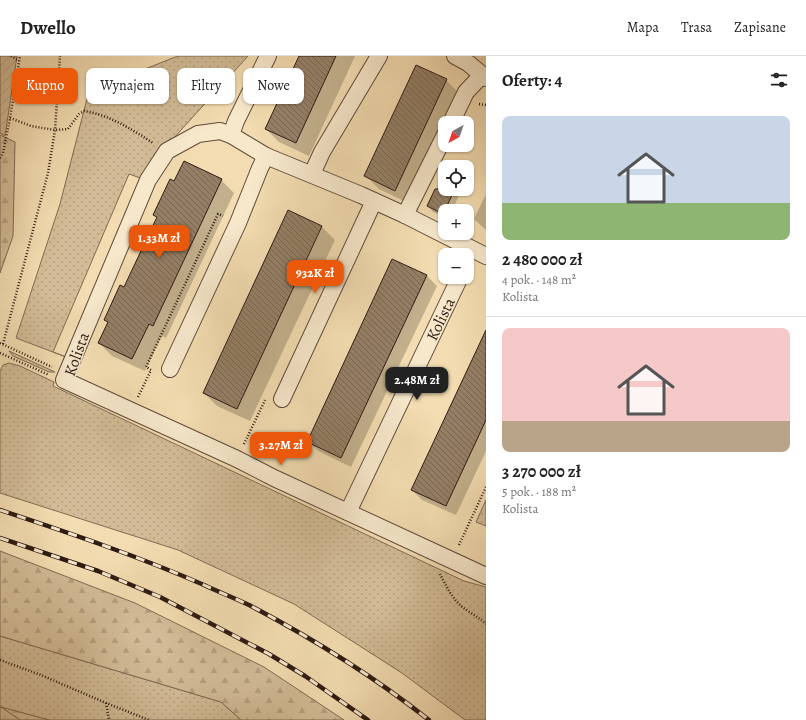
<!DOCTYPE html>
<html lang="pl">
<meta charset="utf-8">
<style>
body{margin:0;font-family:Alegreya,serif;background:#f2f2f2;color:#222;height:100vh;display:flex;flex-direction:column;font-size:15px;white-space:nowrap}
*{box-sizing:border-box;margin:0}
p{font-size:13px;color:#767676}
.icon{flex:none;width:22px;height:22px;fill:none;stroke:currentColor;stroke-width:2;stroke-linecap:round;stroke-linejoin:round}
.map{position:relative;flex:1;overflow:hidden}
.side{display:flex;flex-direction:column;background:#fff;width:320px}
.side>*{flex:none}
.top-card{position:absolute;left:12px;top:12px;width:380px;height:36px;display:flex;gap:8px}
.needle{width:26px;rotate:220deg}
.controls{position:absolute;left:438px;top:60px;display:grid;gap:8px}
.controls a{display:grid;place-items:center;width:36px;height:36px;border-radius:8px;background:#fff;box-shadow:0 1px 3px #0004;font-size:20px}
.price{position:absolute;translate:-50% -34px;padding:0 9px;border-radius:8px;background:#ea580c;color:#fff;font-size:13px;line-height:26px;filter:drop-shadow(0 1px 2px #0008)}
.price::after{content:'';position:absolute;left:50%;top:24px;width:12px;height:9px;margin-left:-6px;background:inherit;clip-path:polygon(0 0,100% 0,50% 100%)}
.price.selected{background:#222;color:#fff}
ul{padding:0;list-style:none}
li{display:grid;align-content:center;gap:8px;height:212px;padding:0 16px}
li+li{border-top:1px solid #e0e0e0}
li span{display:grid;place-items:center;height:124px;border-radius:8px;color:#555}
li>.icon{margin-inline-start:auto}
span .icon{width:72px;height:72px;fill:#fffc;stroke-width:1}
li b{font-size:17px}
h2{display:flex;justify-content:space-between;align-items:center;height:48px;padding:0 16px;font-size:17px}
.chip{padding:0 14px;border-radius:8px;background:#fff;box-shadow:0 1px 3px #0004;font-size:14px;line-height:36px}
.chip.selected{background:#ea580c;color:#fff}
header{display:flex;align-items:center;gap:24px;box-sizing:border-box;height:56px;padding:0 20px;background:#fff;border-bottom:1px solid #e0e0e0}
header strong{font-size:19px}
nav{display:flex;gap:22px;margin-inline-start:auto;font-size:14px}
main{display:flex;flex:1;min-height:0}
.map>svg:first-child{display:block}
</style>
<header>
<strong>Dwello</strong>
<nav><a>Mapa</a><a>Trasa</a><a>Zapisane</a></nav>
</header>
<main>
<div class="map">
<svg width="486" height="664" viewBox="0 0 486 664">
<defs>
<pattern id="grass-dots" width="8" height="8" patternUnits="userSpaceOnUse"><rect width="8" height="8" fill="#d2bb96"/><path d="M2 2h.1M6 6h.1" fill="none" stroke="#b5a080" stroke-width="1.8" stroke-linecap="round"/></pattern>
<pattern id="forest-firs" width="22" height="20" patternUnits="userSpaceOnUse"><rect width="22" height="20" fill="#d2bb96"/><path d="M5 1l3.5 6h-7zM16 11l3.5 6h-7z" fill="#b5a080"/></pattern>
<pattern id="wetland-marsh" width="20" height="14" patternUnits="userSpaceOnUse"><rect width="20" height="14" fill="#d2bb96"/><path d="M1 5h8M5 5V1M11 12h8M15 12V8" fill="none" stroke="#b5a080"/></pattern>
<pattern id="garden-furrows" width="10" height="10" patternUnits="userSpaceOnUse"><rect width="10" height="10" fill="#d2bb96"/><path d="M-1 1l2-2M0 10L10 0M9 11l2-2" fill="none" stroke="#b5a080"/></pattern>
<pattern id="building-back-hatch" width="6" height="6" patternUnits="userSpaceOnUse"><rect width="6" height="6" fill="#947f66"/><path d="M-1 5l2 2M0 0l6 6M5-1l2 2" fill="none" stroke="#796753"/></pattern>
</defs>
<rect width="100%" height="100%" fill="#f3dcb1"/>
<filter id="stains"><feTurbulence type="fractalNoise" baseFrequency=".005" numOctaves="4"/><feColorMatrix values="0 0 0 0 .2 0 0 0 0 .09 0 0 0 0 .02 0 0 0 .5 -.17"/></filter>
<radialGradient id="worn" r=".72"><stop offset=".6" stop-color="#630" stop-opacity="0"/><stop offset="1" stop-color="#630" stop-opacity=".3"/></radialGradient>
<path fill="url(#grass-dots)" stroke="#806b55" d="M178,0H248L163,94L143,123L129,118L53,296L66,301L16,282L60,148L89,35Z
M9,295L55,316H49L13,300Z
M9,307L20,310L54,326L53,330L464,525L486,531V664H465L402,617L294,548L178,494L0,437V315L3,309Z
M486,444V470L476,466Z
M0,580L221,646L241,664H49L0,651Z"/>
<path fill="url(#forest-firs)" stroke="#806b55" d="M0,79L15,86L13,180L0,217Z
M0,495L135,547L264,611L344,664H241L221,646L0,580Z
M1,651L49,664H20Z"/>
<path fill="url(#wetland-marsh)" stroke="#806b55" d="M0,651H1L20,664H0Z"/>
<path fill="url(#garden-furrows)" stroke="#806b55" d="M0,0H17L5,80L0,77Z"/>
<path fill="#0003" d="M300,0H355L309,100L279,86L266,73Z
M446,24L459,37L408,147L379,133L366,120Z
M441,123L445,125V133H459L461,135L452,155H445V161L433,156L428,150Z
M221,124L234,137L166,282L162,280L145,315L112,300L99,287L108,267L105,264L125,233L158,162L154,159L175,126Z
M486,138V174L474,163Z
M288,155L322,171L335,184L250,365L217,350L204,337Z
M392,204L427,220L437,230L351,411L318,395L308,385Z
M486,276V395L456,459L422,444L412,434Z"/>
<path fill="url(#building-back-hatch)" stroke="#2e1b14" d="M299,0H336L296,87L265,73Z
M416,9L447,23L395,135L364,120Z
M184,105L222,123L153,270L149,268L132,303L98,287L108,266L104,264L120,229L124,231L157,161L153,159L170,123L174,125Z
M435,133H455L443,158L427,150Z
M288,154L322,170L237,353L203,337Z
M392,203L427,219L341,402L307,386Z
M486,274V364L446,450L411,434Z"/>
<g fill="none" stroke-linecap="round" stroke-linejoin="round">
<g stroke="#5f4b3b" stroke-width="18">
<g id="street">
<path d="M455,0L468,7L486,22"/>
<path d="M451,67L466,36L482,19"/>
<path d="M231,79L236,65L268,0"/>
<path d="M312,118L322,96L379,0"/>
<path d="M405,159L445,79"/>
<path d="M486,200L405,159L361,139L266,100L231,79L220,75L198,78L167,95L148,124L64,324L237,403L274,422L486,520"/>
<path d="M170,313L238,167L260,112L266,100"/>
<path d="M282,343L374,145"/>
<path id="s1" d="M348,456L460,221"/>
</g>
</g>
<path stroke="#2e1b14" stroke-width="2.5" stroke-dasharray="1 2" stroke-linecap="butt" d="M11,0L19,5
M479,48L486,49
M10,62L31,70L55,74L68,73L79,58L84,55C110,59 131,73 153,87
M0,102L3,97L10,62L20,0
M0,287L52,311
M3,288L48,117L55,74L60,0
M0,297L49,319
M138,341L151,314L146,311L218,158L223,160
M244,388L265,344
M459,489L486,431
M440,518C445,528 452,542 461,550C469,556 478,561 486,568
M0,604L41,619L106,647L149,664
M106,647L109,664"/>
<use href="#street" stroke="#f7e8cc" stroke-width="16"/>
<g stroke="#2e1b14" stroke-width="4.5">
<path id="rail" d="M0,454C69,477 138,500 204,529C219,536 234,542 249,549C312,582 373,620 429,664
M0,482L98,515L160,541L269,598L305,620L368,664"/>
</g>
<use href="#rail" stroke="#f7e8cc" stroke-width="3" stroke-dasharray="9" stroke-linecap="butt"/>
</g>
<g text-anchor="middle" stroke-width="3" stroke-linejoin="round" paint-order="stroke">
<g font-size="16" fill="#2e1b14" stroke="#f7e8cc">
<text dy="6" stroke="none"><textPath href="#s1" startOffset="214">Kolista</textPath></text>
<text transform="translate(76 298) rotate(-70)" y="6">Kolista</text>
</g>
</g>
<rect width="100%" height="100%" filter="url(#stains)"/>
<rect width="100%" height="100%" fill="url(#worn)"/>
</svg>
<div class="controls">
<a><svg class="needle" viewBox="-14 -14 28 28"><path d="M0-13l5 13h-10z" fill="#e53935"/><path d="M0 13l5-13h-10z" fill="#767676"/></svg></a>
<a><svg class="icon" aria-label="locate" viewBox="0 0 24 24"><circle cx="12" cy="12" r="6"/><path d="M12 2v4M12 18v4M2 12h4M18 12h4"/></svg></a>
<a>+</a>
<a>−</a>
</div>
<b class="price" style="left:159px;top:203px">1.33M zł</b>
<b class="price" style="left:315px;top:238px">932K zł</b>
<b class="price selected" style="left:417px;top:345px">2.48M zł</b>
<b class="price" style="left:281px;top:410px">3.27M zł</b>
<div class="top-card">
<a class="chip selected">Kupno</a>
<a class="chip">Wynajem</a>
<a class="chip">Filtry</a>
<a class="chip">Nowe</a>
</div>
</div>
<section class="side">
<h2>Oferty: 4<svg class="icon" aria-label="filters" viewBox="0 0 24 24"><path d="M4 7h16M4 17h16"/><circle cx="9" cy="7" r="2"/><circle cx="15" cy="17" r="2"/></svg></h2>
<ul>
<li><span style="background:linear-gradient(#c9d6e8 70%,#8fb573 0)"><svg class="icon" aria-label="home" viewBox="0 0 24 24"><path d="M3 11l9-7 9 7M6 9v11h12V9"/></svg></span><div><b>2 480 000 zł</b><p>4 pok. · 148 m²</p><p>Kolista</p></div></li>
<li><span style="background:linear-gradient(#f6c9c9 75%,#b9a48a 0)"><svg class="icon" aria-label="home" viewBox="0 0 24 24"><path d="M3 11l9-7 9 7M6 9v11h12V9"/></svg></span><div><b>3 270 000 zł</b><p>5 pok. · 188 m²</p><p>Kolista</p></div></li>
</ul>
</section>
</main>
